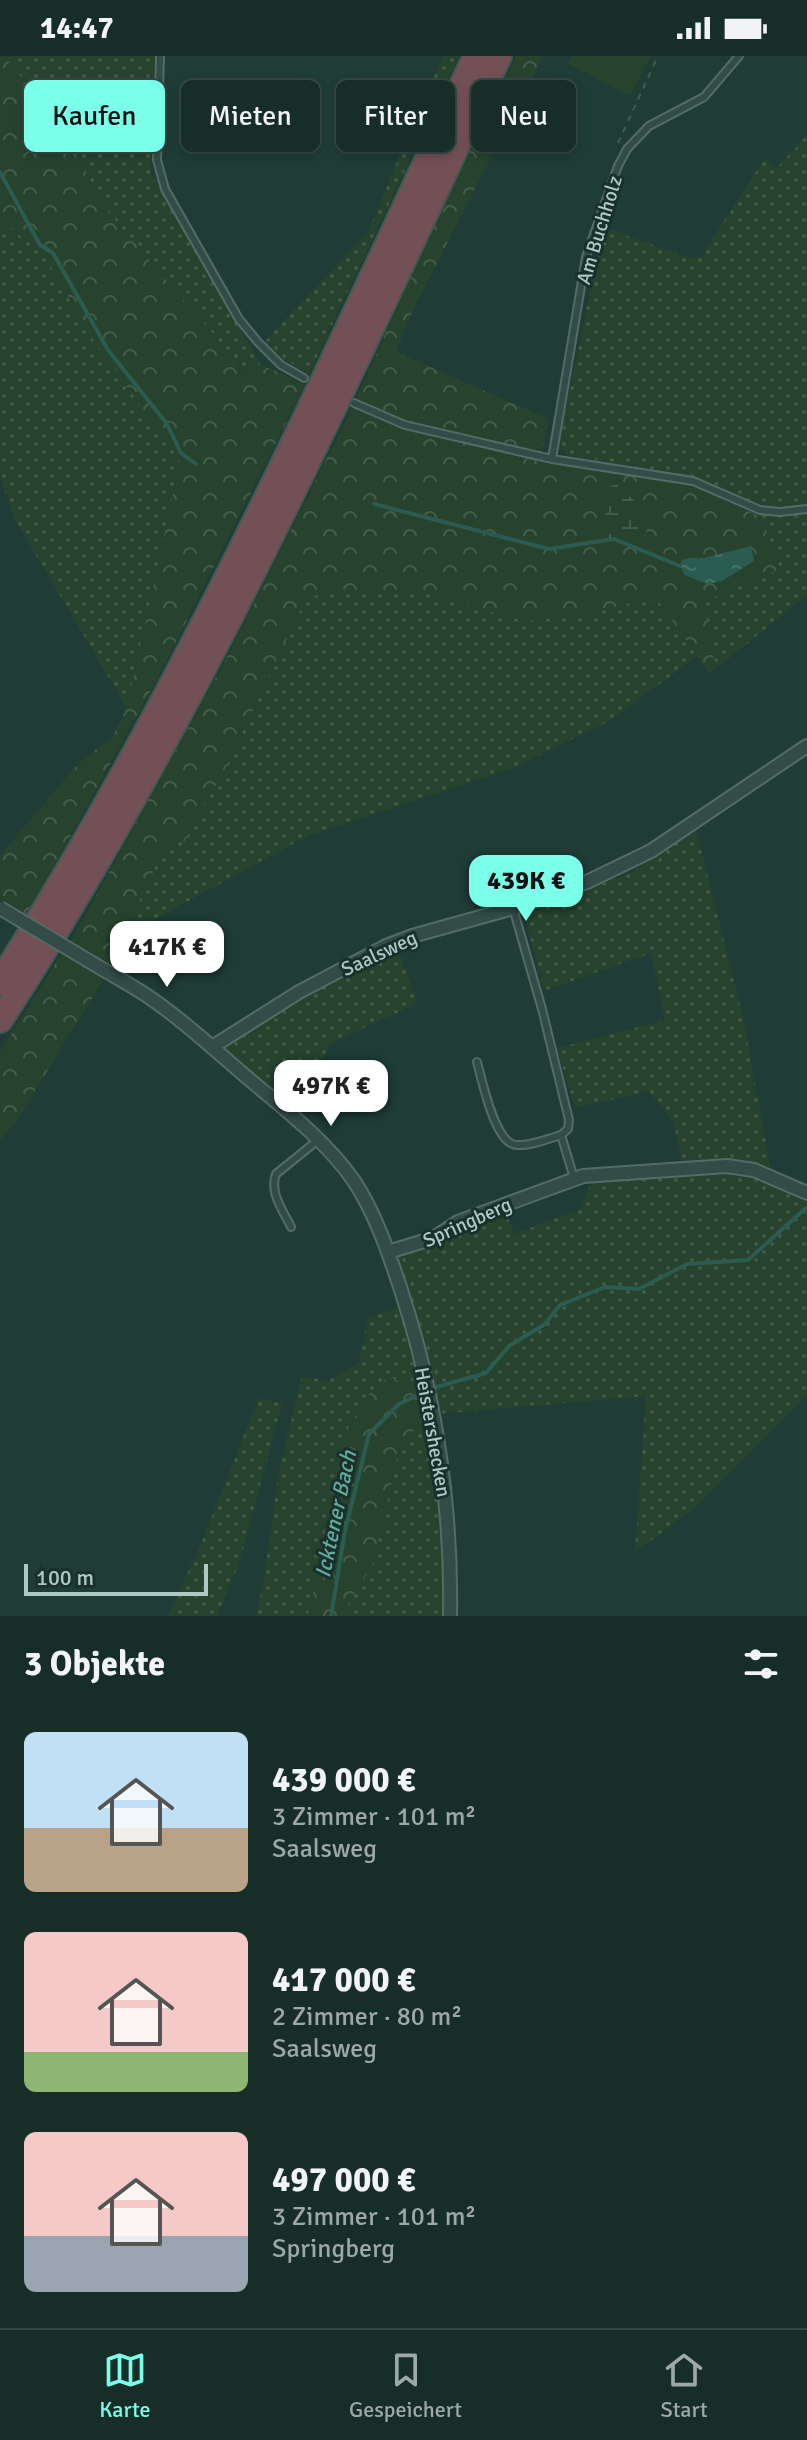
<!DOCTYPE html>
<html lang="de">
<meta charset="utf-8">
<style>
body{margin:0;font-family:Signika,sans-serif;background:#203530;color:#f1f3f6;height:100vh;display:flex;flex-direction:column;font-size:30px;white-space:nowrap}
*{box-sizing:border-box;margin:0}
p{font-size:26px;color:#9ea8a8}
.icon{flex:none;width:44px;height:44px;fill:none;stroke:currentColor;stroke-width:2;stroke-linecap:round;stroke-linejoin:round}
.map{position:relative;height:1560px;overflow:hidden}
.drawer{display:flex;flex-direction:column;background:#172d28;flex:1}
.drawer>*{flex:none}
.top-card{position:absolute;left:24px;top:24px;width:760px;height:72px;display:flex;gap:16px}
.scale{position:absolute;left:24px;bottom:20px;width:184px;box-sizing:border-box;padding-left:8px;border:4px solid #aec8c4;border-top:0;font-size:22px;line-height:28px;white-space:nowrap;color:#aec8c4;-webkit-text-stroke:6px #19302c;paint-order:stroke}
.price{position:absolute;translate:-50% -68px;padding:0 18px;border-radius:16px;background:#fff;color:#222;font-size:26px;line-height:52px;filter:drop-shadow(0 2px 4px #0008)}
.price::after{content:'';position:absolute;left:50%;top:48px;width:24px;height:18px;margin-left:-12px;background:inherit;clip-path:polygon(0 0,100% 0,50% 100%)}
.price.current{background:#7cffea;color:#111}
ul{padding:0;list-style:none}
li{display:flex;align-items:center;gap:24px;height:200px;padding:0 24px}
li span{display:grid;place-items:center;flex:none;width:224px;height:160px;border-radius:12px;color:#555}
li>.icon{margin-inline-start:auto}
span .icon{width:96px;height:96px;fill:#fffc;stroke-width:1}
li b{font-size:34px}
h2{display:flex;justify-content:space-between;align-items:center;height:96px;padding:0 24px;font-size:34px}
.chip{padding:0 28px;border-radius:12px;background:#172d28;box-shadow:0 4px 12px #0003,0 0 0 2px #364945;font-size:28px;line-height:72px}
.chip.current{background:#7cffea;color:#111}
.status{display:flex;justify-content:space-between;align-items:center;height:56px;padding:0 40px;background:#172d28;direction:ltr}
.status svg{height:22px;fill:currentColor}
.menu{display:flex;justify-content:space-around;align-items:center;height:112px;border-top:2px solid #364945;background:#172d28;font-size:22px;color:#9ea8a8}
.menu a{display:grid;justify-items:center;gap:4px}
.menu .current{color:#7cffea}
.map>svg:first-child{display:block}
</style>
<div class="status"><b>14:47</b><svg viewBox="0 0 49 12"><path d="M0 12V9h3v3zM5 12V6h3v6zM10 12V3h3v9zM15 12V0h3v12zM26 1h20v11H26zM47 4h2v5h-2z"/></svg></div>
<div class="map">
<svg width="807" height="1560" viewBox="0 0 807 1560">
<defs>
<pattern id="grass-dots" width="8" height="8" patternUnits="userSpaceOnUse" patternTransform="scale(2)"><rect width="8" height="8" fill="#27432e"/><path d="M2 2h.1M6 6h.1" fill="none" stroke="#445d4b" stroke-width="1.8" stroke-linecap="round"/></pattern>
<pattern id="forest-crowns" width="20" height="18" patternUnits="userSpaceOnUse" patternTransform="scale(2)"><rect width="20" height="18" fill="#27432e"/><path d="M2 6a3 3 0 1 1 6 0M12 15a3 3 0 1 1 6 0" fill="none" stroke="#445d4b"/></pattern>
<pattern id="wetland-marsh" width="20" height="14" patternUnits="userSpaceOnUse" patternTransform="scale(2)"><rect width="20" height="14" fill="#27432e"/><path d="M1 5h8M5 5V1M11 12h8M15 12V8" fill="none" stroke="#445d4b"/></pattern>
<pattern id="water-ripples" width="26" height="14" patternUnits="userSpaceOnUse" patternTransform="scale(2)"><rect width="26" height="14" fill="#2a5c52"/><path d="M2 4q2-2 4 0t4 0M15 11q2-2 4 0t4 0" fill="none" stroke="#467269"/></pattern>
</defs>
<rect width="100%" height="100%" fill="#1f3c36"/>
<path fill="url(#grass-dots)" d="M5,0H154L151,117L260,308L247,317L109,157L67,82Z
M443,0H459L309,318L284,303L264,286L368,176L417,57Z
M807,79V539L716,613L703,546L776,515L779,506L754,447L696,421L567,399L559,387L603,171L689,202L701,201L765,102L776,113Z
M0,163L46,201L89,278L180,405L127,652L15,464L0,421Z
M329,533L426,537L524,565L582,560L640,544L660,547L698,600L607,666L511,713L308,780L142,870L129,866L168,783L226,711L305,544Z
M696,773L743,961L771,1115L682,1109L674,1067L649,1035L575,1052L557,992L665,964L651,897L544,935L526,866L532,853L631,817Z
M397,892L418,947L329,988L301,1059L227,997V989L299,944Z
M727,1115L746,1117L807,1141V1339L696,1451L635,1496L646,1340L438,1358L397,1207L401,1198L504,1151L514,1178L580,1153L592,1125Z
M404,1250L422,1333L407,1321L348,1373L308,1560H254L258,1554L265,1515L279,1414L302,1320L328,1325L359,1306L368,1261Z
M259,1342L282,1348L239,1508L217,1560H168L202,1485Z
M427,1356C439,1424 446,1491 445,1560H350L348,1548L372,1510L399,1394Z"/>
<path fill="url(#forest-crowns)" d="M0,0H5L67,82L109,157L246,317L260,308L305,329L159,620L27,859L0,845V800L74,712L113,679L127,652L180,405L89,278L46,201L0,163Z
M516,0H543L413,254L396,296L549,363L540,405L693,430L761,461L779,506L776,515L703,546L716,613L709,617L660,547L640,544L582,560L524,565L426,537L329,533L305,544L226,711L184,786L168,784L109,910L70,887L227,601L352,352L420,200Z
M62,897L105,921L17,1064L0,1086V996Z
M389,1321C417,1321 421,1330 427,1356L399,1394L372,1510L348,1548L350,1560H308L348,1373L372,1334Z"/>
<path fill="url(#wetland-marsh)" d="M616,428L640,450L647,476L636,492L614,483L600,485L607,465L599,436Z"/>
<path fill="#27432e" d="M572,0H651L630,40L568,8Z"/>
<path fill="url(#water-ripples)" d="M751,490L754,505L722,525L707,528L685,519L680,510L682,504L689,502H704Z"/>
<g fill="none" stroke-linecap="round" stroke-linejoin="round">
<path stroke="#2a5c52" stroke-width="4" d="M0,116L40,189L53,197L108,294L167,368L181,397L196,408
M374,448L549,493L614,483L680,510
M433,1332L486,1317L509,1290L545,1268L560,1249L605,1231L639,1233L687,1208L748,1204L807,1151
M331,1560L345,1475L369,1378L399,1348L418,1339"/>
<g stroke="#546c68" stroke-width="10">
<path id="lane" d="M160,0L157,104L165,133L239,263L258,286L281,309L304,322
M354,347L405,369L552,403L693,425L760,454L780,456L807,453
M552,403L586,201L618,110L627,93L649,70L704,41L739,0
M513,852L542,953L569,1064L568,1073L561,1079L574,1122
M477,1006C482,1024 495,1089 517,1089C531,1090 547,1083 561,1079
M291,1171C283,1154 269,1137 276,1118L318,1084"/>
</g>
<g stroke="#546c68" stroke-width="16">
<path id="street" d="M99,911C114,920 131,929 146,939C183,964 216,995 250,1024C286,1054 327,1086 354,1125C375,1157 388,1195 400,1231C435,1337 452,1448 450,1560
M212,991L299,936L386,890L412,880L513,852L587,826L651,795L807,690
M388,1196L434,1182L458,1166L583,1120L727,1110L754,1114L807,1137"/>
</g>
<g stroke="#415955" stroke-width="28">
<path id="highway" d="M0,926C187,633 328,313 476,0
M0,964C197,660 345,327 499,0"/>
</g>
<path stroke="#435e4c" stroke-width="2" stroke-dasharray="6 6" stroke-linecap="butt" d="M618,87L658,0"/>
<use href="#lane" stroke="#334c47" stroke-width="6"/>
<use href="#street" stroke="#334c47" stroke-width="12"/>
<use href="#highway" stroke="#735055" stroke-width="24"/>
<g stroke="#546c68" stroke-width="16" stroke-linecap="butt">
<path id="street-bridge" d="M0,852L99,911"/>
</g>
<use href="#street-bridge" stroke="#334c47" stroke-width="12"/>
</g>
<g text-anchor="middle" stroke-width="6" stroke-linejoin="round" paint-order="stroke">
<g font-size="20" fill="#aec8c4" stroke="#19302c">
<text transform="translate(599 174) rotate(-73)" y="7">Am Buchholz</text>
<text transform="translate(379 897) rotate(-25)" y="7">Saalsweg</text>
<text transform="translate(467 1166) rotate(-24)" y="7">Springberg</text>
<text transform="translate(433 1376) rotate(80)" y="7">Heistershecken</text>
</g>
<g font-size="22" font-style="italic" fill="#63ab9c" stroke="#19302c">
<text transform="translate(335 1458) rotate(-78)" y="8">Icktener Bach</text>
</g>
</g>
</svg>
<div class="scale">100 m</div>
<b class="price current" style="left:526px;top:867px">439K €</b>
<b class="price" style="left:167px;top:933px">417K €</b>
<b class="price" style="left:331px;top:1072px">497K €</b>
<div class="top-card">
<a class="chip current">Kaufen</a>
<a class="chip">Mieten</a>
<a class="chip">Filter</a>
<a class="chip">Neu</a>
</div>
</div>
<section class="drawer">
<h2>3 Objekte<svg class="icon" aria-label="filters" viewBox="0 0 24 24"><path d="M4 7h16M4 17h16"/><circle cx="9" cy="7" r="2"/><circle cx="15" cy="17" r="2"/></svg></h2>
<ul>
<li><span style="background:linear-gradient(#bfe0f5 60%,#b9a48a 0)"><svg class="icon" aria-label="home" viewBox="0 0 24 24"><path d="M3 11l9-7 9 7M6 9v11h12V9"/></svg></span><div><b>439 000 €</b><p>3 Zimmer · 101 m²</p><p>Saalsweg</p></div></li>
<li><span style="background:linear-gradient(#f6c9c9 75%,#8fb573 0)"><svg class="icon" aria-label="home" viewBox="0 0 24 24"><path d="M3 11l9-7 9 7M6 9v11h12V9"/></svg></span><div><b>417 000 €</b><p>2 Zimmer · 80 m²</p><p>Saalsweg</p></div></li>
<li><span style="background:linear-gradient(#f6c9c9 65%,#9aa5b1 0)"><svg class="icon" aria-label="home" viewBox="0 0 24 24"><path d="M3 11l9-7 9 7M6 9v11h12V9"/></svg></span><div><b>497 000 €</b><p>3 Zimmer · 101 m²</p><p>Springberg</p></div></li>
</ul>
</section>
<nav class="menu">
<a class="current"><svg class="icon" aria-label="map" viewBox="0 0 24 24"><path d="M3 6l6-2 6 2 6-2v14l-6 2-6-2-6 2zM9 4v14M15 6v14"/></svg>Karte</a>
<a><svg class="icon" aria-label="saved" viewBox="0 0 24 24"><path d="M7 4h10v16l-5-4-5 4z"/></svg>Gespeichert</a>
<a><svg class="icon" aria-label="home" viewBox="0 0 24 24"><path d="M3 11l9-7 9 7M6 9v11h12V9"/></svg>Start</a>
</nav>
